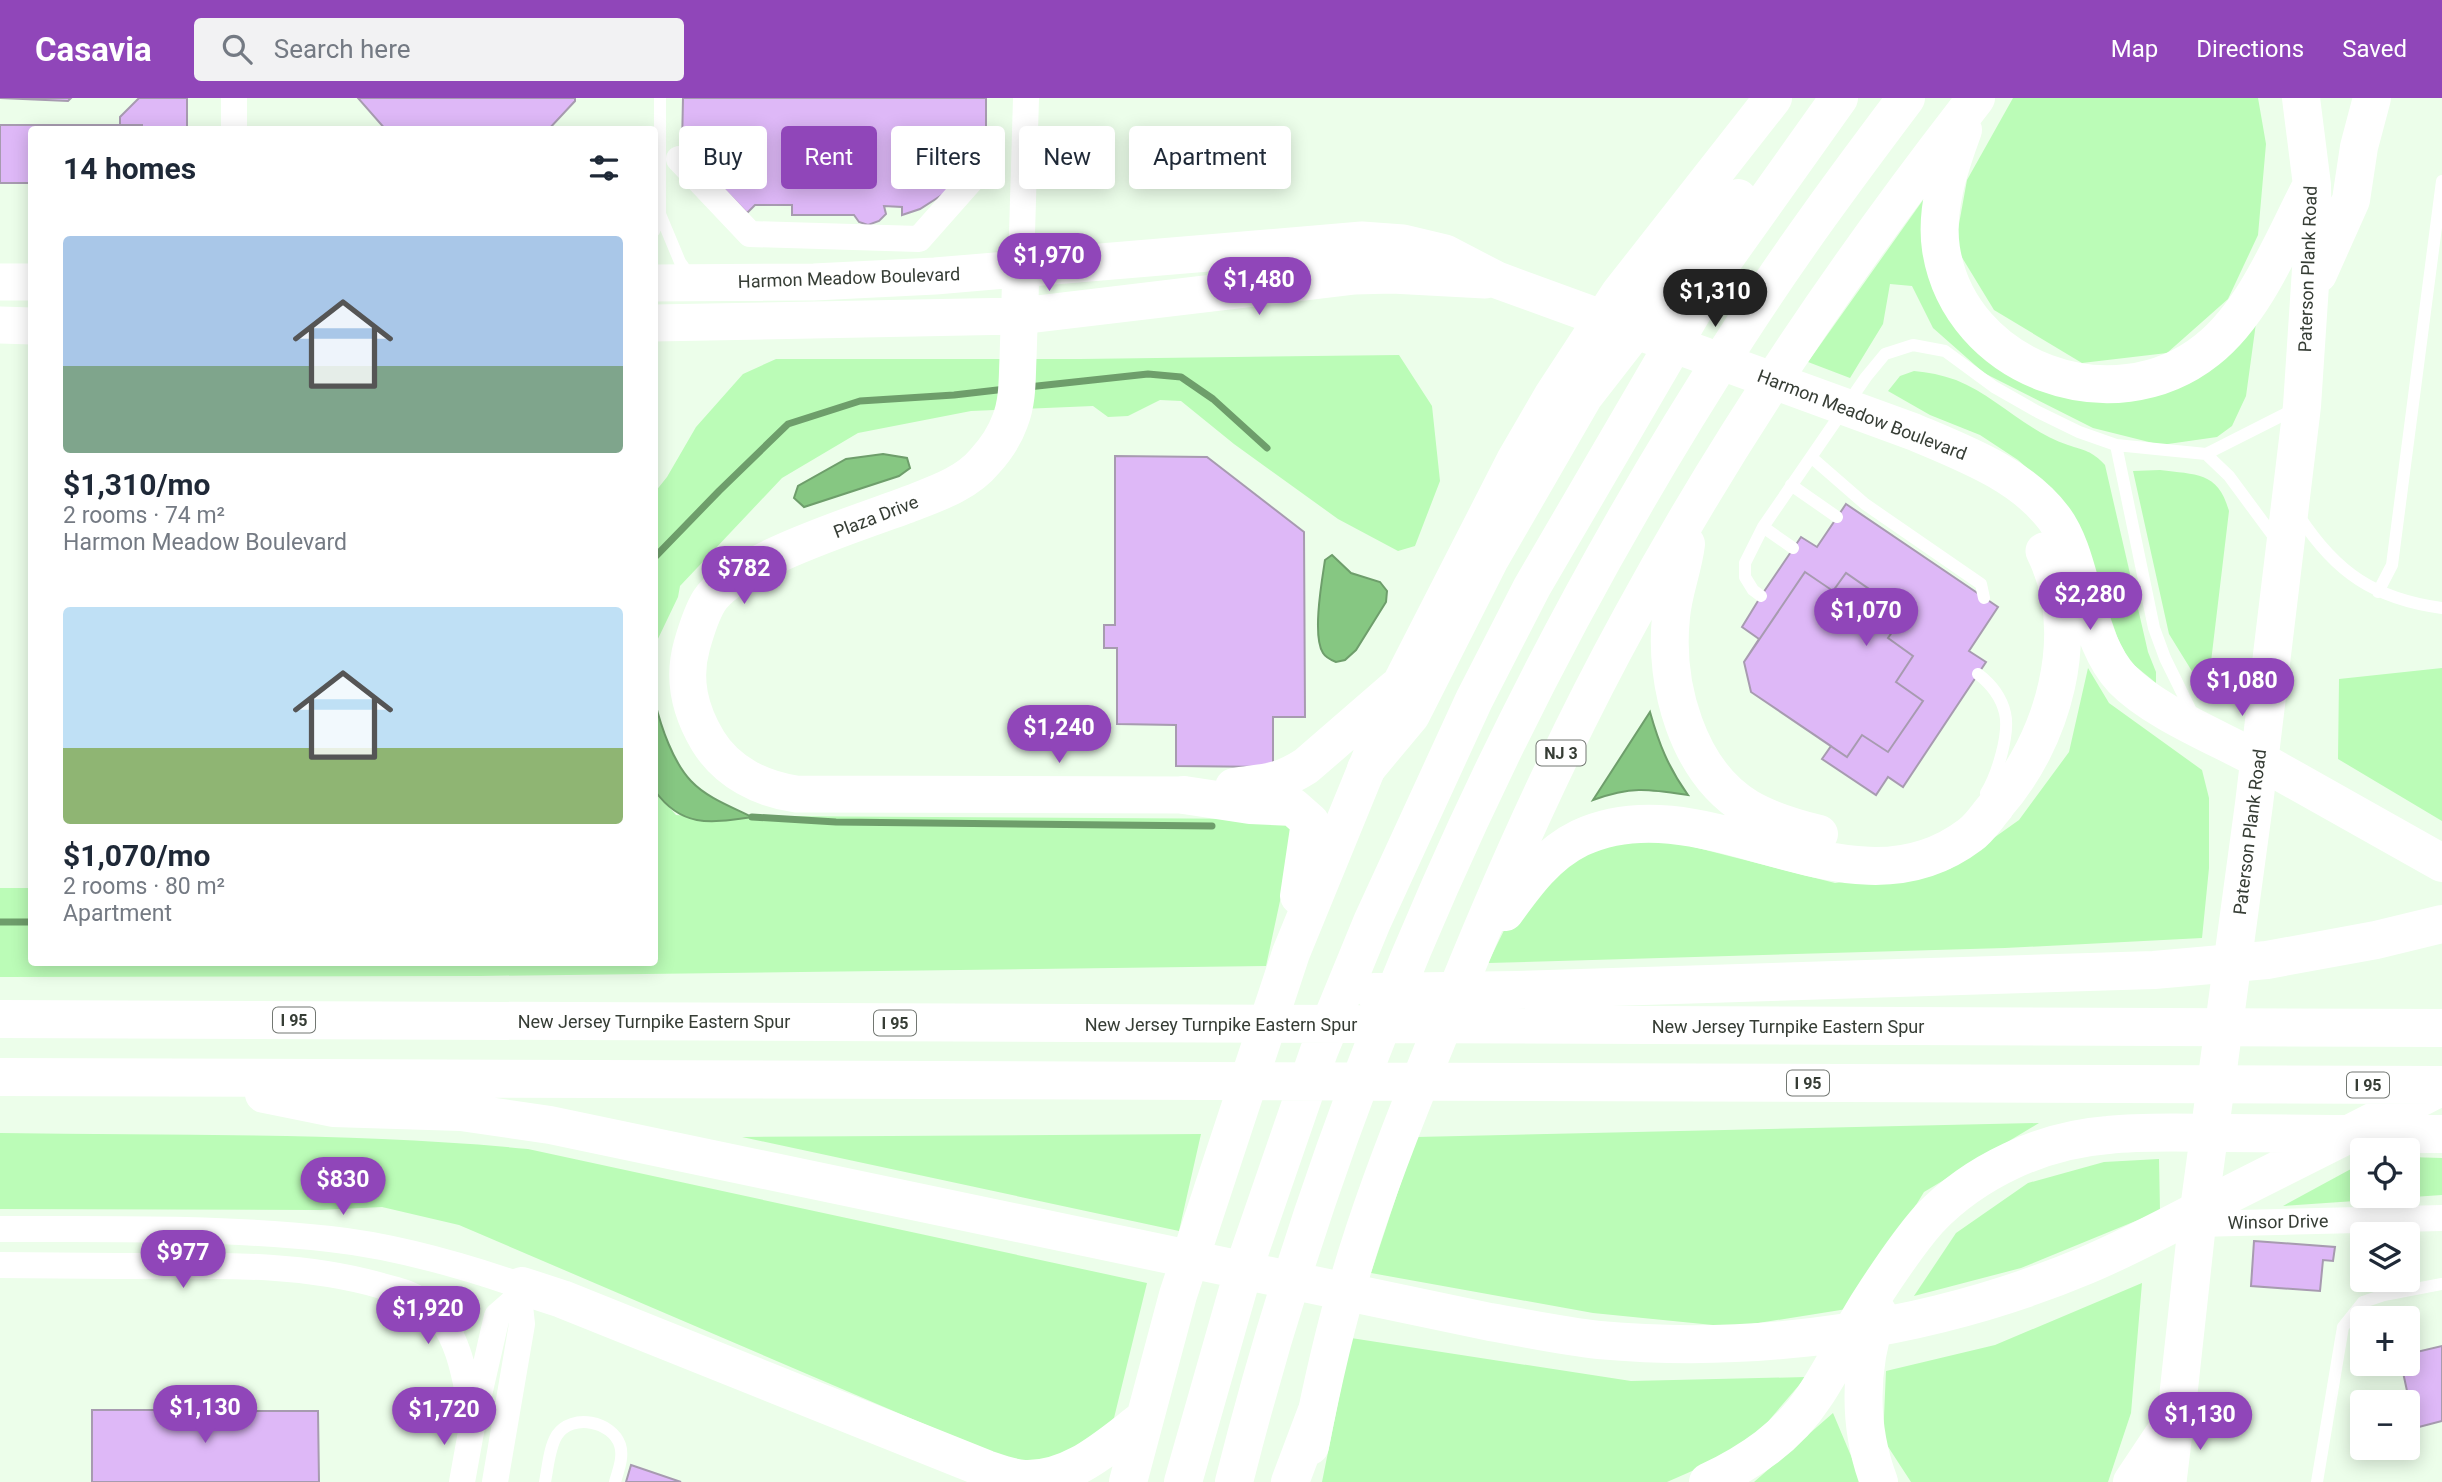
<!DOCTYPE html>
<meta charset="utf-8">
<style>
body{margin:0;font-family:Roboto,sans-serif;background:#f2f2f3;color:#1f2937;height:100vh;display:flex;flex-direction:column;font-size:26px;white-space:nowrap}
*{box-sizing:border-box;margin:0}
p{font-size:23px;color:#747a83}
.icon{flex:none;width:38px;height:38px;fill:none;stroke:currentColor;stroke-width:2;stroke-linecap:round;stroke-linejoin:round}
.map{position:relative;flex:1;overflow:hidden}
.side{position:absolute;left:28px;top:28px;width:630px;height:840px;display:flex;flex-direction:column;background:#fff;border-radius:7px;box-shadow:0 4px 18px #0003}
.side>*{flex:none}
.guide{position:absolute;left:679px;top:28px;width:665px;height:63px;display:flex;gap:14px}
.buttons{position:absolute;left:2350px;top:1040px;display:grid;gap:14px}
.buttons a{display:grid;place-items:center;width:70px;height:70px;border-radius:7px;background:#fff;box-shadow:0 4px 18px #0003;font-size:35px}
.price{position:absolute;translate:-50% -60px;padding:0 16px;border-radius:24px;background:#9046b9;color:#fff;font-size:23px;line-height:46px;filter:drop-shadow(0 2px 4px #0008)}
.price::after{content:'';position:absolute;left:50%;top:42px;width:21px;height:16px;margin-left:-10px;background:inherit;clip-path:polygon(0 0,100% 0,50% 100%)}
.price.active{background:#222;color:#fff}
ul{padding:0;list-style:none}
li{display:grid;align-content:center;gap:14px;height:371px;padding:0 35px}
li span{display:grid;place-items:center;height:217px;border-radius:7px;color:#555}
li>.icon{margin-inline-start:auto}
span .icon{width:126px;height:126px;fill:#fffc;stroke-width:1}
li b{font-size:30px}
h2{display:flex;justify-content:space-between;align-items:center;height:84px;padding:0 35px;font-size:30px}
.tag{padding:0 24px;border-radius:7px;background:#fff;box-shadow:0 4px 18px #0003;font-size:24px;line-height:63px}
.tag.active{background:#9046b9;color:#fff}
header{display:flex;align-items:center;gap:42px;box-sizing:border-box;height:98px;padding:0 35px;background:#9046b9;color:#fff}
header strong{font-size:33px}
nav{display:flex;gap:38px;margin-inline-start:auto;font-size:24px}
.search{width:490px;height:63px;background:#f2f2f3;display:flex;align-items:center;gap:18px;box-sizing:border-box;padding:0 24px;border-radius:7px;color:#747a83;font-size:26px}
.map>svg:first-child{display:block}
</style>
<header>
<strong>Casavia</strong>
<div class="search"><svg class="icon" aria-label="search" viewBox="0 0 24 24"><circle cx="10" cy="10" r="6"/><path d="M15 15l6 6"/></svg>Search here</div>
<nav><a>Map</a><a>Directions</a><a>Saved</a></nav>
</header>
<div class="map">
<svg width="2442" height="1384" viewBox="0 0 2442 1384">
<rect width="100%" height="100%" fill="#ecfeea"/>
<path fill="#bbfcb7" d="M2013,0H2258L2266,46L2258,137L2228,201L2167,255L2082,265L1994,212L1955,148L1967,82Z
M1928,95L1927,152L2070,299L2256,225L2246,298L2232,328L2217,339L2161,347L2093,330L1984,275L1933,230L1912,188L1890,186L1883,226L1850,280L1808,264Z
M1399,257L1432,308L1440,383L1415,448L1398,453L1338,421L1234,346L1181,303L1160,302L1128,318L1108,319L1093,308L971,313L858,335L782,380L680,488L678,499L655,547V394L667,379L696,329L743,276L776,261H1080Z
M1914,273C1928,274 1942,277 1956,282C1996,298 2026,333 2068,347C2085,353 2091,352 2105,367L2148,554L2156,574V585L2129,563L2118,541L2088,455L2041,382L2018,362L1980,337L1930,317L1888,293L1900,278Z
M2160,372C2196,377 2218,373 2229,413L2210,572L2198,583L2169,536L2133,373Z
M2088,570L2109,605L2202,672L2209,700V770L2202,840L2005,850L1488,865L1514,812L1568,763L1639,735L1835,785L1950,771L2019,722L2069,654Z
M2442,570V723L2338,661L2339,581Z
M655,693L676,717L731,722L758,718L1277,721L1298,731L1296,766L1280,803L1266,868L480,878L0,879V790H31L32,864H654Z
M2039,1025L1924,1094L1853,1210L1733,1229L1593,1215L1371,1175L1416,1039Z
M0,1035C176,1038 353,1034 528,1051L1147,1185L1114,1320L1085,1354L1022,1368L459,1127L382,1109L320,1112L0,1111Z
M1201,1036L1179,1133L742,1039Z
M2408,1059L2442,1060V1097L2283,1108L2362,1065V1097H2408Z
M2159,1061L2160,1113L2021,1170L1914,1198L1956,1135L2028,1085L2104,1064Z
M2142,1185L2131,1315L2108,1384H1911L1883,1341L1886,1273L1995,1247Z
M1351,1240L1631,1283L1806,1279L1760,1333L1708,1366L1667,1384H1322Z
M1833,1315L1862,1384H1754Z"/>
<path fill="#86c782" stroke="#6e9e6b" stroke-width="2" d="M883,356L907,360L910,370L899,378L804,409L794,400L798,388L846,361Z
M1332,457L1351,475L1380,484L1387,493L1386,504L1356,552L1345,562L1336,564C1331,562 1326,560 1323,555C1312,538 1322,482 1325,462Z
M655,604C661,629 673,664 691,683C707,700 732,709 752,719C710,725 682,730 655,693Z
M1650,614C1659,646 1668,669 1688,697C1648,691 1632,688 1593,702Z"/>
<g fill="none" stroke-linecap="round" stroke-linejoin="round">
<path stroke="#6e9e6b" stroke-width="7" d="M1028,289L1148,276L1181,279L1213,301L1267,350
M654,460L719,393L788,326L860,303L954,297L1006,291
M752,719L836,724L1212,728
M0,824H32"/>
</g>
<path fill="#deb8f7" stroke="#a79bb0" stroke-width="2" d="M0,0H71L68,3Z
M139,0H187V32H142V27H120V19Z
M358,0H575V3L548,32H386Z
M683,0H986V53L945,95L920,111L902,117V109L884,108L886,116L879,123L868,127L859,124L854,117H792V107H755L747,115L682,48Z
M0,27H142V32H32V85H0Z
M1115,358L1207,359L1304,434L1305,619H1273V669L1176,668V627L1117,626V550H1104V527H1115Z
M1846,406L1998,509L1969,553L1986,564L1903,689L1888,679L1876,697L1822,661L1831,648L1751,594L1744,564L1759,541L1742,529L1761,498L1801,439L1817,449Z
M1805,474L1833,493L1846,475L1905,516L1888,540L1913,558L1896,584L1923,603L1888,654L1862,637L1847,659L1751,594L1744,564Z
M2254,1143L2335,1149L2333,1163L2323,1162L2320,1193L2251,1188Z
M2442,1248V1323L2415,1330L2401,1265H2408V1256Z
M202,1294L214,1295L225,1301L229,1313H318L319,1384H92V1312H184L190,1300Z
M631,1367L681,1384H626Z"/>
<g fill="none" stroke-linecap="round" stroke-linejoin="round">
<path stroke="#fff" stroke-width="12" d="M660,116L680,164L690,178
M654,133L660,116V0
M2116,347L2154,530L2165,560L2194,619
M2206,356L2229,378L2277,443
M1811,359L1865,406L1981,486L1984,500
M1791,387L1837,419
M2299,418C2336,475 2375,501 2442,510
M1763,429L1793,450
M2378,494L2392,467L2442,83
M1761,498L1753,492L1745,479V465L1763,429L1866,279L1885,256L1913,247L1945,253L1994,289L2038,314L2079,334L2116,347L2206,356L2295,311
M1978,576C1991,586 2001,598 2005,615C2010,636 1997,677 1986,695
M545,1384C548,1369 549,1350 557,1337C572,1315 612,1323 620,1347C624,1359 618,1373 615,1384
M2317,1384L2343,1229L2363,1204L2384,1197L2442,1186"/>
<path stroke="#fff" stroke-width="26" d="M234,0V32
M679,61L750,136L919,141L988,63
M1021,170L1026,0
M2197,1126L2442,1120
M0,1131C110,1131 221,1129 330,1141C395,1148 461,1167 522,1188L519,1199L522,1226L495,1384
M0,1167C39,1167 78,1168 117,1168C206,1168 296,1163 382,1188C398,1192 413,1196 426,1206C460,1232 466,1284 473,1323
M462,1384L473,1323L497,1218L519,1199"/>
<path stroke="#fff" stroke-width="37" d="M1021,170C1020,200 1019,230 1018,260C1017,281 1018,303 1010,323C1005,337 995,352 985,363C967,385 938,395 912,405C865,423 734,463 709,503C701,516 696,533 692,547C682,582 690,613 708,643C727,674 761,691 796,696L1184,697
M0,184H32
M654,185L814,184L935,178L1362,142L1403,145L1445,155L1497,182L1914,334C1963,355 2021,376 2054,420C2069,440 2076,469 2083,494C2092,524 2100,557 2122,581C2154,614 2217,639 2259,662
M654,225L1020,218L1355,178L1392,177L1485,182
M0,227L32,228
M1995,709C2053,644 2085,536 2044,453
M2168,1384L2176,1318"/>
<path stroke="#fff" stroke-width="38" d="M1963,32C1949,70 1935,111 1941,151C1960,272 2113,327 2207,252C2254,215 2282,145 2309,92
M2318,176L2351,102L2359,49L2372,0
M1686,446C1683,471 1673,494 1671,519C1664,586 1687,673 1748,710C1770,723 1795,730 1819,736
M1234,689C1266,684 1278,686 1306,668L1396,590
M1184,697L1250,707L1293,709L1310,724L1299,798
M1505,814C1526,785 1547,756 1580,740C1707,681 1849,829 1970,737C1980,730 1987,718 1995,709
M522,1188L562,1201L986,1371C998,1375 1011,1380 1024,1381C1072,1383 1109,1347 1145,1320
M2176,1318L2197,1126L2254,706L2302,308L2313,141L2312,87L2301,0
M1310,1348C1324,1276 1341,1203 1364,1134C1387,1064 1415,996 1443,927C1498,788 1559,651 1631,520C1730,337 1848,164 1976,0
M1128,1384L1178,1197L1291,855L1402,584L1516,361L1552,299L1620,195L1773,0"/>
<path stroke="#fff" stroke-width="38" d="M2259,662L2442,765
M1366,671L1411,617L1490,461L1584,298L1738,100
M1374,894L1517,892L2154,872L2267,862L2376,842L2442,826
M0,921L2442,930
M0,979L2442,987
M264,996L333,1010L461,1014L550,1027L1490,1224C1526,1230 1562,1238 1599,1242C1764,1257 1935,1231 2087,1167C2132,1148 2176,1124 2220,1101C2292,1065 2365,1028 2437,991
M1878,1215C1859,1270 1858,1329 1879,1384
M1183,1384L1245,1167L1319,953L1372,824L1474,602L1532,489L1718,170L1839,0
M1234,1384C1336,979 1512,585 1739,235C1791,154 1848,77 1906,0
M1290,1384L1316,1315
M1708,1384C1750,1364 1788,1339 1814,1299C1835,1268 1850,1234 1870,1203C1888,1175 1907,1146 1929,1121C1975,1073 2042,1042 2108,1037C2146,1033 2186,1035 2224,1035C2297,1036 2369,1036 2442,1036
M2132,1384L2176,1318"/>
</g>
<g text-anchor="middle" stroke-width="5" stroke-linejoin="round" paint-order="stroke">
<g fill="#fff" stroke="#727772" stroke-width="2">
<rect x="1536.5" y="642.5" width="49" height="25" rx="5"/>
<rect x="273" y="909.5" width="42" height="25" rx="5"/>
<rect x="874" y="912.5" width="42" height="25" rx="5"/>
<rect x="1787" y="972.5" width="42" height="25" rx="5"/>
<rect x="2347" y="974.5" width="42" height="25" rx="5"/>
</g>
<g font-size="16" font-weight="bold" fill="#363d35">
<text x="1561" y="661">NJ 3</text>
<text x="294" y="928">I 95</text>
<text x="895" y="931">I 95</text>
<text x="1808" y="991">I 95</text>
<text x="2368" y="993">I 95</text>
</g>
<g font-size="18" fill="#363d35" stroke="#fff">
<text transform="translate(2308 171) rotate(-88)" y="6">Paterson Plank Road</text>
<text transform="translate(849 180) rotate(-2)" y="6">Harmon Meadow Boulevard</text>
<text transform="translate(1862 317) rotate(21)" y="6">Harmon Meadow Boulevard</text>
<text transform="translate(876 419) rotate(-21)" y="6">Plaza Drive</text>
<text transform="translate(2250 734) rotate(-83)" y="6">Paterson Plank Road</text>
<text x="654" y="930">New Jersey Turnpike Eastern Spur</text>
<text x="1221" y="933">New Jersey Turnpike Eastern Spur</text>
<text x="1788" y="935">New Jersey Turnpike Eastern Spur</text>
<text transform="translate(2278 1124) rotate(-1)" y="6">Winsor Drive</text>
</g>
</g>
</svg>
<div class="buttons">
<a><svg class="icon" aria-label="locate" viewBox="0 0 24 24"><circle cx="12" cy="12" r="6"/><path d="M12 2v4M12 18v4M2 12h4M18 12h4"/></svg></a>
<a><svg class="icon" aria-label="layers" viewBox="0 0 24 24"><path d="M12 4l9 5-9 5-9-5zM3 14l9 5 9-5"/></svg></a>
<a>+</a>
<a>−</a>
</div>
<b class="price" style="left:1049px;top:195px">$1,970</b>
<b class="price" style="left:1259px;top:219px">$1,480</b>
<b class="price active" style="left:1715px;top:231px">$1,310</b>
<b class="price" style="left:744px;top:508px">$782</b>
<b class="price" style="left:2090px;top:534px">$2,280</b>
<b class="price" style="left:1866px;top:550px">$1,070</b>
<b class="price" style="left:2242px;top:620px">$1,080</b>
<b class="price" style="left:1059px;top:667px">$1,240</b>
<b class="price" style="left:343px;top:1119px">$830</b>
<b class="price" style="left:183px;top:1192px">$977</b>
<b class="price" style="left:428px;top:1248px">$1,920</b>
<b class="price" style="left:205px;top:1347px">$1,130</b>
<b class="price" style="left:444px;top:1349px">$1,720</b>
<b class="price" style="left:2200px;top:1354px">$1,130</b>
<div class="guide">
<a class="tag">Buy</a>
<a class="tag active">Rent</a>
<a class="tag">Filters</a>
<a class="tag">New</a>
<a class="tag">Apartment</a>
</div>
<section class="side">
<h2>14 homes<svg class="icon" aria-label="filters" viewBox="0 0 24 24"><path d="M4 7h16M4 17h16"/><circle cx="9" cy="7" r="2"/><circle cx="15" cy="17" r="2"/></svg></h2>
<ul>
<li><span style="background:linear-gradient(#a9c7e8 60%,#7fa58c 0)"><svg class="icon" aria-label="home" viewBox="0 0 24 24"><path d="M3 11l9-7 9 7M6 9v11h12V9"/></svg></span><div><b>$1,310/mo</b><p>2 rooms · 74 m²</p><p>Harmon Meadow Boulevard</p></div></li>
<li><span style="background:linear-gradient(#bfe0f5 65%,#8fb573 0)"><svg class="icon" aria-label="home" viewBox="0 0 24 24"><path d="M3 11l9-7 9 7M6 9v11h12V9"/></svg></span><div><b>$1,070/mo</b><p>2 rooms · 80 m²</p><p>Apartment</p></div></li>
</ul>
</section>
</div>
